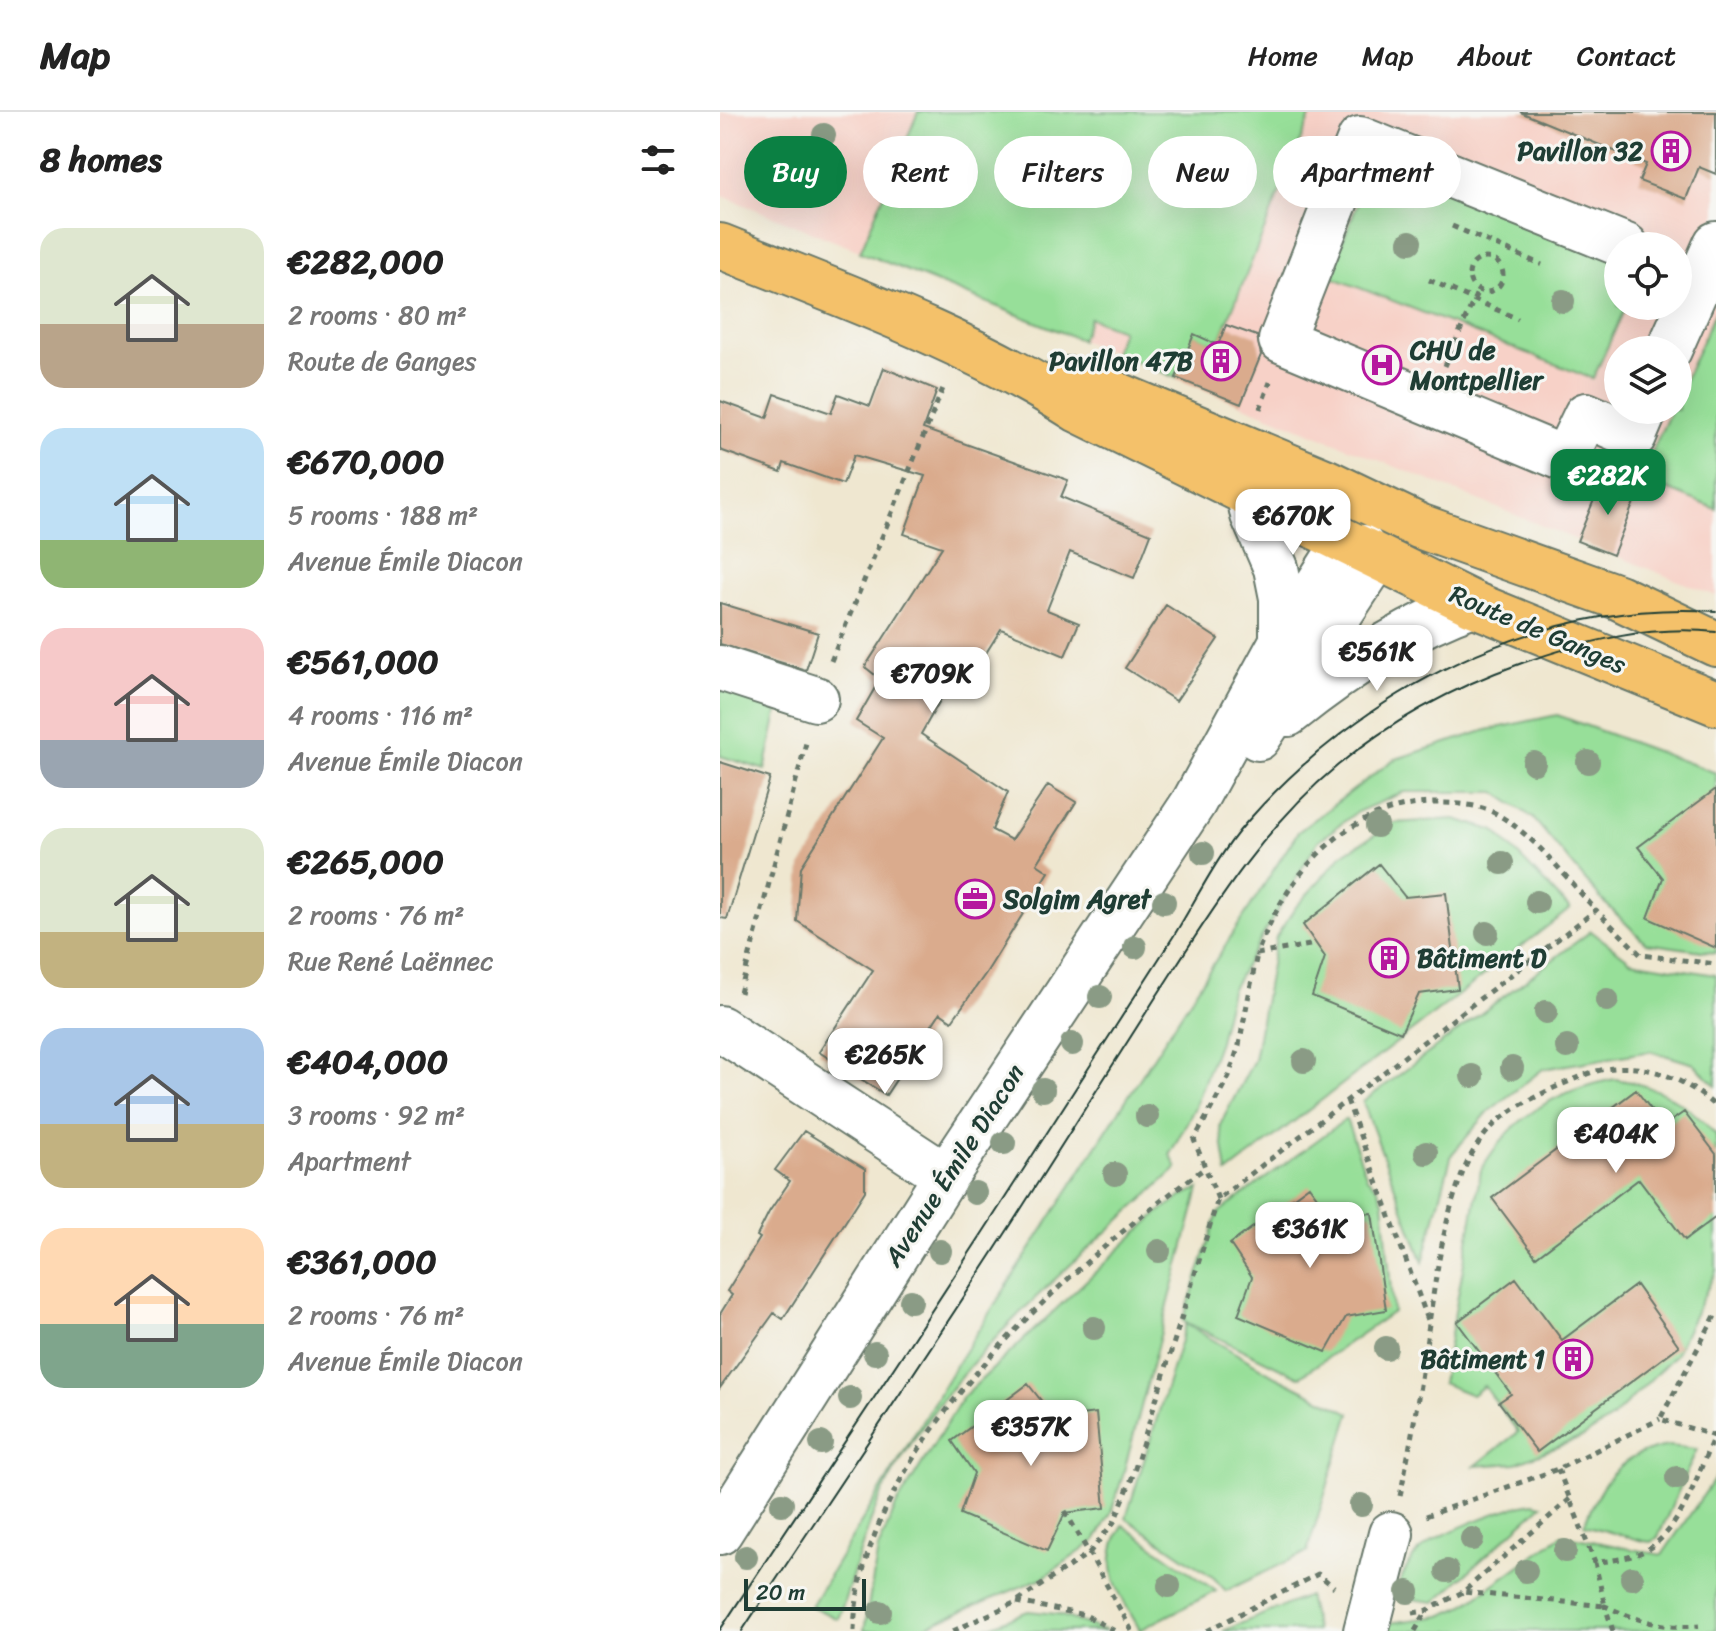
<!DOCTYPE html>
<meta charset="utf-8">
<style>
body{margin:0;font-family:Sriracha,sans-serif;background:#f2f2f2;color:#222;height:100vh;display:flex;flex-direction:column;font-size:30px;white-space:nowrap}
*{box-sizing:border-box;margin:0}
p{font-size:26px;color:#767676}
.icon{flex:none;width:44px;height:44px;fill:none;stroke:currentColor;stroke-width:2;stroke-linecap:round;stroke-linejoin:round}
.map{position:relative;flex:1;overflow:hidden}
.panel{display:flex;flex-direction:column;background:#fff;width:720px}
.panel>*{flex:none}
.guide{position:absolute;left:24px;top:24px;width:760px;height:72px;display:flex;gap:16px}
.controls{position:absolute;left:884px;top:120px;display:grid;gap:16px}
.controls a{display:grid;place-items:center;width:88px;height:88px;border-radius:50%;background:#fff;box-shadow:0 8px 32px #0002;font-size:40px}
.scale{position:absolute;left:24px;bottom:20px;width:122px;box-sizing:border-box;padding-left:8px;border:4px solid #1f3d34;border-top:0;font-size:22px;line-height:28px;white-space:nowrap;color:#1f3d34;-webkit-text-stroke:6px #f6f6f2;paint-order:stroke}
.price{position:absolute;translate:-50% -68px;padding:0 18px;border-radius:16px;background:#fff;color:#222;font-size:26px;line-height:52px;filter:drop-shadow(0 2px 4px #0008)}
.price::after{content:'';position:absolute;left:50%;top:48px;width:24px;height:18px;margin-left:-12px;background:inherit;clip-path:polygon(0 0,100% 0,50% 100%)}
.price.active{background:#0b8043;color:#fff}
ul{padding:0;list-style:none}
li{display:flex;align-items:center;gap:24px;height:200px;padding:0 40px}
li span{display:grid;place-items:center;flex:none;width:224px;height:160px;border-radius:24px;color:#555}
li>.icon{margin-inline-start:auto}
span .icon{width:96px;height:96px;fill:#fffc;stroke-width:1}
li b{font-size:34px}
h2{display:flex;justify-content:space-between;align-items:center;height:96px;padding:0 40px;font-size:34px}
.pill{padding:0 28px;border-radius:36px;background:#fff;box-shadow:0 8px 32px #0002;font-size:28px;line-height:72px}
.pill.active{background:#0b8043;color:#fff}
header{display:flex;align-items:center;gap:48px;box-sizing:border-box;height:112px;padding:0 40px;background:#fff;border-bottom:2px solid #e0e0e0}
header strong{font-size:38px}
nav{display:flex;gap:44px;margin-inline-start:auto;font-size:28px}
main{display:flex;flex:1;min-height:0}
.map>svg:first-child{display:block}
</style>
<header>
<strong>Map</strong>
<nav><a>Home</a><a>Map</a><a>About</a><a>Contact</a></nav>
</header>
<main>
<section class="panel">
<h2>8 homes<svg class="icon" aria-label="filters" viewBox="0 0 24 24"><path d="M4 7h16M4 17h16"/><circle cx="9" cy="7" r="2"/><circle cx="15" cy="17" r="2"/></svg></h2>
<ul>
<li><span style="background:linear-gradient(#dfe7d0 60%,#b9a48a 0)"><svg class="icon" aria-label="home" viewBox="0 0 24 24"><path d="M3 11l9-7 9 7M6 9v11h12V9"/></svg></span><div><b>€282,000</b><p>2 rooms · 80 m²</p><p>Route de Ganges</p></div></li>
<li><span style="background:linear-gradient(#bfe0f5 70%,#8fb573 0)"><svg class="icon" aria-label="home" viewBox="0 0 24 24"><path d="M3 11l9-7 9 7M6 9v11h12V9"/></svg></span><div><b>€670,000</b><p>5 rooms · 188 m²</p><p>Avenue Émile Diacon</p></div></li>
<li><span style="background:linear-gradient(#f6c9c9 70%,#9aa5b1 0)"><svg class="icon" aria-label="home" viewBox="0 0 24 24"><path d="M3 11l9-7 9 7M6 9v11h12V9"/></svg></span><div><b>€561,000</b><p>4 rooms · 116 m²</p><p>Avenue Émile Diacon</p></div></li>
<li><span style="background:linear-gradient(#dfe7d0 65%,#c2b280 0)"><svg class="icon" aria-label="home" viewBox="0 0 24 24"><path d="M3 11l9-7 9 7M6 9v11h12V9"/></svg></span><div><b>€265,000</b><p>2 rooms · 76 m²</p><p>Rue René Laënnec</p></div></li>
<li><span style="background:linear-gradient(#a9c7e8 60%,#c2b280 0)"><svg class="icon" aria-label="home" viewBox="0 0 24 24"><path d="M3 11l9-7 9 7M6 9v11h12V9"/></svg></span><div><b>€404,000</b><p>3 rooms · 92 m²</p><p>Apartment</p></div></li>
<li><span style="background:linear-gradient(#ffd9b3 60%,#7fa58c 0)"><svg class="icon" aria-label="home" viewBox="0 0 24 24"><path d="M3 11l9-7 9 7M6 9v11h12V9"/></svg></span><div><b>€361,000</b><p>2 rooms · 76 m²</p><p>Avenue Émile Diacon</p></div></li>
</ul>
</section>
<div class="map">
<svg width="996" height="1519" viewBox="0 0 996 1519">
<rect width="100%" height="100%" fill="#f6f6f2"/>
<filter id="ink" filterUnits="userSpaceOnUse"><feTurbulence type="fractalNoise" baseFrequency=".0125" numOctaves="2"/><feDisplacementMap in="SourceGraphic" scale="16" xChannelSelector="R" yChannelSelector="G"/><feConvolveMatrix kernelMatrix="1 2 1 2 8 2 1 2 1" color-interpolation-filters="sRGB"/></filter>
<filter id="wash" filterUnits="userSpaceOnUse"><feTurbulence type="fractalNoise" baseFrequency=".006" numOctaves="4" result="noise"/><feDisplacementMap in="SourceGraphic" scale="32" xChannelSelector="R" yChannelSelector="G"/><feGaussianBlur stdDeviation="1.8" result="paint"/><feColorMatrix in="noise" values="0 0 0 0 0 0 0 0 0 0 0 0 0 0 0 0 0 1.4 0 .05"/><feComposite in="paint" operator="in"/></filter>
<g filter="url(#wash)">
<rect width="100%" height="100%" fill="#efe7d0"/>
<path fill="#f7d1c7" fill-rule="evenodd" d="M0,0H996V484L0,83ZM898,134H958V194H898ZM898,238H958V298H898Z"/>
<path fill="#97df99" stroke="#5b8e66" stroke-width="2" d="M198,0H592L498,233L474,223L456,266L394,241L402,218L370,206L361,228L140,140Z
M655,47L898,147V194H906L873,267L609,164Z
M996,198V397L920,366L951,298H958V282Z
M0,574L59,592L45,658L0,644Z
M837,603L996,661V841L926,831L882,788L813,706L775,680H684L637,700L598,729L511,878L499,929L474,997L450,1042L457,1056C351,1155 230,1248 163,1380C144,1419 133,1466 118,1507L91,1494L236,1253L578,720L673,648L767,618Z
M735,707L775,719L850,797L507,1061L500,1013L534,948L556,825L575,796L622,743L674,711Z
M871,819L911,849L996,863V974L974,952L931,939L823,957L769,999L732,1042L703,1150L643,990Z
M895,967C937,973 968,991 996,1023V1159L955,1243L892,1306L863,1325L796,1351L755,1354L798,1320L764,1274L752,1283L722,1271L761,1058C791,1005 836,978 895,967Z
M626,1007L647,1066L657,1075L663,1089L673,1200L579,1265L463,1209L498,1101Z
M479,1077L403,1363L391,1401L375,1429L324,1465L195,1519H144L158,1437L176,1394L243,1285L438,1101L466,1082Z
M466,1212L555,1264L630,1301L587,1440L506,1479L494,1466L406,1406Z
M949,1334L977,1337L938,1425L931,1430L923,1429L864,1413C881,1370 899,1341 949,1334Z
M996,1365V1519H666L669,1511L721,1504L742,1495L842,1423L942,1443Z
M814,1391L822,1393L715,1490L674,1485C680,1469 686,1453 698,1440C715,1422 789,1394 814,1391Z
M403,1413L496,1479L420,1518C399,1481 378,1453 403,1413Z
M588,1484L596,1519H503Z
M308,1499L337,1502L386,1519H258Z"/>
<g id="blocks">
<path fill="#daab8d" d="M800,0H996V62L979,55L966,87L919,69L926,52Z
M506,213L537,224L541,243L521,292L456,266L474,222L498,233Z
M164,256L217,278L203,317L348,368L341,385L431,422L414,466L350,440L327,498L359,511L345,544L281,517L248,570L235,562L201,622L288,680L272,718L291,728L328,673L356,690L317,752L329,760L266,861L232,909L220,901L166,983L99,940L153,858L77,809L81,755L163,626L136,609L160,567L145,555L222,435L184,422L205,364L134,343L123,372L64,351L61,360L0,338V289L47,306L55,282L111,301L118,282L150,294Z
M883,366L918,380L893,443L857,429Z
M0,491L98,521L86,558L0,532Z
M446,493L498,527L456,589L405,556Z
M0,650L50,666L7,807L0,806Z
M996,677V836L928,806L943,766L918,735Z
M659,752L685,785L726,781L738,877L699,882L681,921L592,884L605,845L583,813Z
M916,978L944,1014L964,1000L996,1042V1105L965,1128L919,1067L816,1145L772,1086Z
M84,1019L145,1057V1079L63,1207L54,1201L0,1276V1202L12,1183L7,1179L40,1126L37,1124L49,1100L70,1069L55,1058Z
M589,1074L611,1104L652,1101L666,1198L626,1205L606,1240L518,1203L532,1165L510,1132Z
M796,1166L842,1228L916,1173L959,1234L817,1340L779,1290L791,1282L737,1210Z
M308,1272L335,1306L376,1301L385,1396L345,1401L327,1439L240,1402L254,1361L232,1329Z"/>
</g>
</g>
<g filter="url(#ink)">
<use href="#blocks" fill-opacity="0" stroke="#68786b" stroke-width="2"/>
<g fill="none" stroke-linecap="round" stroke-linejoin="round">
<g stroke="#68786b" stroke-width="48">
<path id="minor" d="M906,134L640,27L561,228L845,347L866,303L914,324L925,298
M949,238L996,132
M0,556L96,587
M568,602C623,558 686,515 753,492
M538,626L651,455L643,435L618,441L562,529
M0,916L226,1064
M0,1420L226,1064L474,690L562,529V486L556,456L533,403L528,379
M646,1519L671,1422"/>
</g>
<g stroke="#68786b" stroke-width="48">
<path id="major" d="M0,134C122,183 247,227 358,298L753,492L996,591
M347,267L365,269L607,370L699,414L898,485L996,532"/>
</g>
<path stroke="#68786b" stroke-width="5" stroke-dasharray="6 6" stroke-linecap="butt" d="M732,114L822,153
M749 163a17 17 0 1 1 34 0a17 17 0 1 1-34 0Z
M709,168L798,207
M725,254L758,178
M540,297L550,270
M111,549L224,274
M590,833L537,842C566,763 625,692 715,691C737,691 761,692 780,704C818,727 846,766 876,798
M20,881L87,627
M627,988L708,1208
M498,1087L474,1028L509,964L519,933L537,842
M995,1324L940,1307L996,1202
M838,1357L875,1451C891,1448 909,1447 924,1439C962,1420 978,1360 994,1324
M680,1384C690,1336 698,1288 705,1240C714,1179 724,1079 760,1029C782,997 828,978 862,964C910,944 960,961 996,995
M850,1387L743,1480L885,1494L875,1451
M345,1399L369,1441L394,1410L412,1366L498,1087L876,798L921,843L996,852
M706,1404L838,1357L940,1307
M297,1490L365,1503L395,1519
M693,1501L706,1499L743,1480
M134,1519C140,1337 348,1155 485,1056
M233,1519L296,1490L369,1441L412,1519
M487,1519L598,1462L614,1475
M695,1519L706,1500
M893,1519L885,1494C917,1508 943,1517 979,1514"/>
<use href="#minor" stroke="#fff" stroke-width="44"/>
<use href="#major" stroke="#f4c16b" stroke-width="44"/>
<path stroke="#1f3d34" stroke-width="2" d="M0,1518C98,1369 198,1222 294,1072C347,990 400,907 453,825C476,788 497,744 526,711C642,578 817,487 996,499
M22,1519C113,1382 205,1246 294,1108C341,1033 389,959 436,885C489,803 541,717 617,654C672,608 734,575 802,551C865,529 929,513 996,520"/>
</g>
<g fill="#8a9b85">
<circle cx="104" cy="23" r="12"/>
<circle cx="690" cy="130" r="12"/>
<circle cx="843" cy="189" r="12"/>
<circle cx="868" cy="650" r="12"/>
<circle cx="814" cy="651" r="12"/>
<circle cx="657" cy="714" r="12"/>
<circle cx="483" cy="741" r="12"/>
<circle cx="782" cy="751" r="12"/>
<circle cx="444" cy="790" r="12"/>
<circle cx="817" cy="790" r="12"/>
<circle cx="767" cy="821" r="12"/>
<circle cx="415" cy="835" r="12"/>
<circle cx="380" cy="885" r="12"/>
<circle cx="887" cy="888" r="12"/>
<circle cx="826" cy="900" r="12"/>
<circle cx="352" cy="932" r="12"/>
<circle cx="847" cy="935" r="12"/>
<circle cx="584" cy="949" r="12"/>
<circle cx="792" cy="956" r="12"/>
<circle cx="752" cy="964" r="12"/>
<circle cx="323" cy="978" r="12"/>
<circle cx="427" cy="1004" r="12"/>
<circle cx="284" cy="1031" r="12"/>
<circle cx="706" cy="1041" r="12"/>
<circle cx="395" cy="1062" r="12"/>
<circle cx="255" cy="1081" r="12"/>
<circle cx="220" cy="1139" r="12"/>
<circle cx="439" cy="1139" r="12"/>
<circle cx="191" cy="1189" r="12"/>
<circle cx="374" cy="1216" r="12"/>
<circle cx="666" cy="1236" r="12"/>
<circle cx="155" cy="1241" r="12"/>
<circle cx="130" cy="1286" r="12"/>
<circle cx="101" cy="1331" r="12"/>
<circle cx="957" cy="1366" r="12"/>
<circle cx="62" cy="1392" r="12"/>
<circle cx="641" cy="1393" r="12"/>
<circle cx="752" cy="1427" r="12"/>
<circle cx="845" cy="1439" r="12"/>
<circle cx="26" cy="1445" r="12"/>
<circle cx="727" cy="1459" r="12"/>
<circle cx="806" cy="1459" r="12"/>
<circle cx="912" cy="1466" r="12"/>
<circle cx="449" cy="1474" r="12"/>
<circle cx="688" cy="1480" r="12"/>
<circle cx="160" cy="1500" r="12"/>
</g>
</g>
<defs>
<g id="building-ring" transform="scale(2)"><circle r="9.5" fill="#f6f6f2" stroke="#b5179e" stroke-width="1.5"/><path d="M-4-6H4V6H1V3H-1V6H-4ZM-2.5-4.3h1.7v1.8h-1.7ZM.8-4.3h1.7v1.8H.8ZM-2.5-1h1.7V.8h-1.7ZM.8-1h1.7V.8H.8Z" fill="#b5179e"/></g>
<g id="hospital-ring" transform="scale(2)"><circle r="9.5" fill="#f6f6f2" stroke="#b5179e" stroke-width="1.5"/><path d="M-5-5h3v3.5h4V-5h3V5h-3V1.5h-4V5h-3Z" fill="#b5179e"/></g>
<g id="office-ring" transform="scale(2)"><circle r="9.5" fill="#f6f6f2" stroke="#b5179e" stroke-width="1.5"/><path d="M-6-3h4V-5.5h4V-3h4V5H-6ZM-1-4.5V-3h2v-1.5ZM-6 0V1H6V0Z" fill="#b5179e"/></g>
</defs>
<g fill-rule="evenodd">
<use href="#building-ring" x="951" y="39"/>
<use href="#building-ring" x="501" y="249"/>
<use href="#hospital-ring" x="662" y="253"/>
<use href="#office-ring" x="255" y="787"/>
<use href="#building-ring" x="669" y="846"/>
<use href="#building-ring" x="853" y="1247"/>
</g>
<g text-anchor="middle" stroke-width="6" stroke-linejoin="round" paint-order="stroke">
<g font-size="26" font-weight="bold" fill="#1f3d34" stroke="#f6f6f2" text-anchor="end">
<text x="923" y="48">Pavillon 32</text>
<text x="690" y="247" text-anchor="start">CHU de<tspan x="690" dy="30">Montpellier</tspan></text>
<text x="473" y="258">Pavillon 47B</text>
<text x="283" y="796" text-anchor="start">Solgim Agret</text>
<text x="697" y="855" text-anchor="start">Bâtiment D</text>
<text x="825" y="1256">Bâtiment 1</text>
</g>
<g font-size="26" fill="#1f3d34" stroke="#f6f6f2">
<text transform="translate(818 517) rotate(23)" y="9">Route de Ganges</text>
<text transform="translate(234 1053) rotate(-57)" y="9">Avenue Émile Diacon</text>
</g>
</g>
</svg>
<div class="controls">
<a><svg class="icon" aria-label="locate" viewBox="0 0 24 24"><circle cx="12" cy="12" r="6"/><path d="M12 2v4M12 18v4M2 12h4M18 12h4"/></svg></a>
<a><svg class="icon" aria-label="layers" viewBox="0 0 24 24"><path d="M12 4l9 5-9 5-9-5zM3 14l9 5 9-5"/></svg></a>
</div>
<div class="scale">20 m</div>
<b class="price active" style="left:888px;top:405px">€282K</b>
<b class="price" style="left:573px;top:445px">€670K</b>
<b class="price" style="left:657px;top:581px">€561K</b>
<b class="price" style="left:212px;top:603px">€709K</b>
<b class="price" style="left:165px;top:984px">€265K</b>
<b class="price" style="left:896px;top:1063px">€404K</b>
<b class="price" style="left:590px;top:1158px">€361K</b>
<b class="price" style="left:311px;top:1356px">€357K</b>
<div class="guide">
<a class="pill active">Buy</a>
<a class="pill">Rent</a>
<a class="pill">Filters</a>
<a class="pill">New</a>
<a class="pill">Apartment</a>
</div>
</div>
</main>
